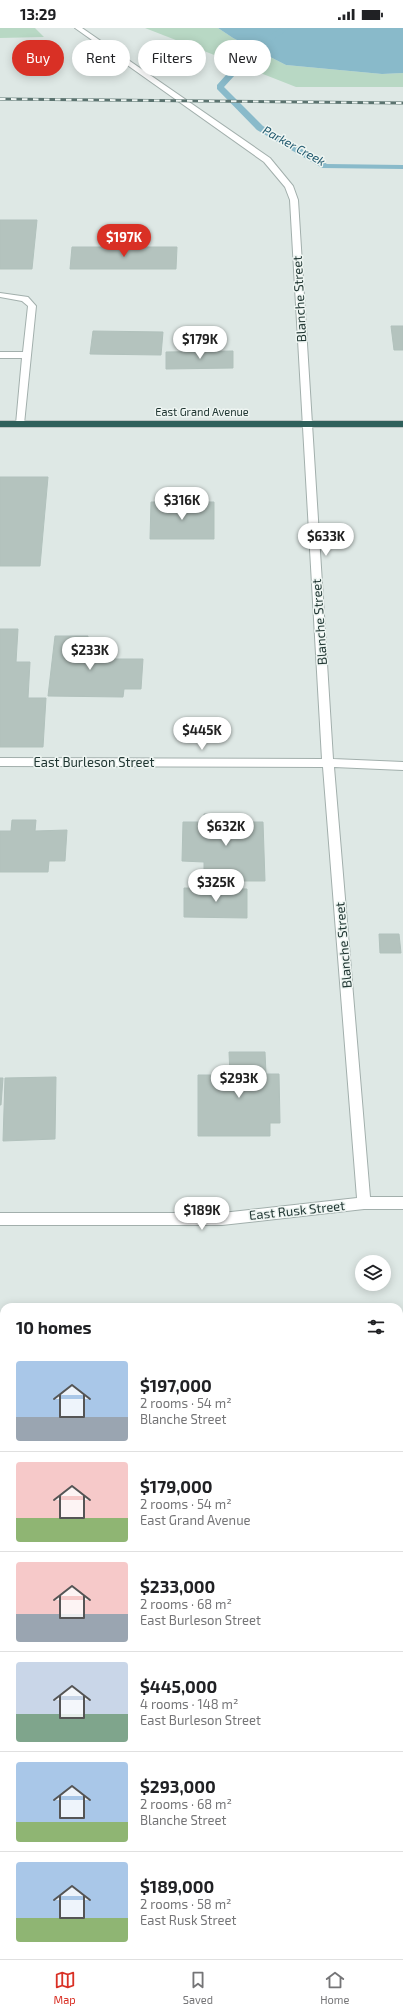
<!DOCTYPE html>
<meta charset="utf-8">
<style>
body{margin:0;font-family:"Exo 2",sans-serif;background:#f6f6f6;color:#202124;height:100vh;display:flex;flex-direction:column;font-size:15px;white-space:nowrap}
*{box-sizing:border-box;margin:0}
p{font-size:13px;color:#757577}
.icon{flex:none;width:22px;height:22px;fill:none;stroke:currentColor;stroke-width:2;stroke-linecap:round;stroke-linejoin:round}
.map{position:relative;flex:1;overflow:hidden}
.sheet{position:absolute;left:0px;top:1275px;width:403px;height:656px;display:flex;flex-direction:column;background:#fff;border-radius:12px 12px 0 0;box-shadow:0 2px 10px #0003}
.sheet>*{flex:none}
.guide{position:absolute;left:12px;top:12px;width:379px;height:36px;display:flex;gap:8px}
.tools{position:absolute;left:355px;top:1227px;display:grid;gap:8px}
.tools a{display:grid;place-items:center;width:36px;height:36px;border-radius:50%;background:#fff;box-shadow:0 2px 10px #0003;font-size:20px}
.price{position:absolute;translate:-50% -34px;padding:0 9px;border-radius:14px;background:#fff;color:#222;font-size:13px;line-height:26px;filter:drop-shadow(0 1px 2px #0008)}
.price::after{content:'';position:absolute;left:50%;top:24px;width:12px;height:9px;margin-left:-6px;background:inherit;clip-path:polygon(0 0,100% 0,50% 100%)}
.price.selected{background:#d93025;color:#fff}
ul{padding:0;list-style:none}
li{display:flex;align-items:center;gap:12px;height:100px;padding:0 16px}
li+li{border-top:1px solid #e0e0e0}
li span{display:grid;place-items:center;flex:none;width:112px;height:80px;border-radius:4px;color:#555}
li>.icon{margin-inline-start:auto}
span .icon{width:48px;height:48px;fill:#fffc;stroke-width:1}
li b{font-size:17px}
h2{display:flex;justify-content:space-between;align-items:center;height:48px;padding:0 16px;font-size:17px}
.tag{padding:0 14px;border-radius:18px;background:#fff;box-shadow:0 2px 10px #0003;font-size:14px;line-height:36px}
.tag.selected{background:#d93025;color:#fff}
.status{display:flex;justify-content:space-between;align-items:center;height:28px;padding:0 20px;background:#fff;direction:ltr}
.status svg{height:11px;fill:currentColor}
.tabs{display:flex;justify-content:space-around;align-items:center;height:56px;border-top:1px solid #e0e0e0;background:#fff;font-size:11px;color:#757577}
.tabs a{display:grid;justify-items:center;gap:2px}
.tabs .selected{color:#d93025}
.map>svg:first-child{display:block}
</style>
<div class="status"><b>13:29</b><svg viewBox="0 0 49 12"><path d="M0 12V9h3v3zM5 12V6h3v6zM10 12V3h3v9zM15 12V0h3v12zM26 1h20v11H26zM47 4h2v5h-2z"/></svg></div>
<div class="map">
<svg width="403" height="1931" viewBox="0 0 403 1931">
<rect width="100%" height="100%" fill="#dee8e5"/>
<path fill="#b8d8c4" d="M0,0H35L44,9L0,10Z
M145,0H218L233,10L286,37L382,46L403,45V59H296Z"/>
<path fill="#89baca" d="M218,0H403V45L382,46L286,37L233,10Z"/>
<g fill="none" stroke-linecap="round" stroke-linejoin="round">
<path fill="#89baca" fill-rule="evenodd" d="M281,0H290L257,23L224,59L263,98L327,136L403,137V141L322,140L257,102L217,61V57L251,19Z"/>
</g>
<path fill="#b4c3be" stroke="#b1c1bc" d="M0,192H37L32,241H0Z
M72,219H177L176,241H70Z
M391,298H403V322H394Z
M93,303L163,304L161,327L90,326Z
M233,323V340L166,341V324Z
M0,449H48L40,538H0Z
M151,474H214V511H150Z
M0,601H18L16,634H30L28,670H46L43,719H0Z
M55,608H88L87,619L95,620L93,631H143L141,661H124L123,669L48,668Z
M204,786H237V794H263L265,853H234V847L204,846V834L182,833L183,794H204Z
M12,792H36L35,803L67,802L65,833H49L48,844H0V803H11Z
M184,860L247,861V890L184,889Z
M379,906H399L401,925H380Z
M229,1024H265L266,1046H279L280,1095H270V1108H198V1047H230Z
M56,1049L55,1111L3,1113L5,1050Z
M0,1050H3L1,1077H0Z"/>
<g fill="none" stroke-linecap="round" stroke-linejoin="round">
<g stroke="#a2afac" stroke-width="2">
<path id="lane" d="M0,265L28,269L36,278L24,396L20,399L16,396L22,330H0V324H23L28,278L22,273L0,269Z"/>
</g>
<g stroke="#a2afac" stroke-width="2">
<path id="street" d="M75,0H82L270,130L293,158L298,172L333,731L403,734V742L334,739L370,1169H403V1181H364L222,1197H0V1185H222L357,1170L323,739L0,738V730L322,731L290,172L285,159L264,134Z"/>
</g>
<g stroke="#bcc3c2" stroke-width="2">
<path id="highway" d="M0,393H403V399H0Z"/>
</g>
<use href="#lane" fill="#fff" fill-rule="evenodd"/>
<use href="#street" fill="#fff" fill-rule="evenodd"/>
<use href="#highway" fill="#2f605b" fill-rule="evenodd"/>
<g stroke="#5b736f" stroke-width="3">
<path id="rail" d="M0,71L403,75"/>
</g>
<use href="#rail" stroke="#eef5f2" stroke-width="2" stroke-dasharray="5.5" stroke-linecap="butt"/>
</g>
<g text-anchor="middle" stroke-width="3" stroke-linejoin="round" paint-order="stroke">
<g font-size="11" fill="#213733" stroke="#eef5f2">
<text x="202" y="388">East Grand Avenue</text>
</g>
<g font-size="12" font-style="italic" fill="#20586d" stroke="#eef5f2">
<text transform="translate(294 118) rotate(29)" y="4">Parker Creek</text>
</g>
<g font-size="13" fill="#213733" stroke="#eef5f2">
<text transform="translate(299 271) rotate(-93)" y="5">Blanche Street</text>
<text transform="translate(319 594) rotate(-94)" y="5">Blanche Street</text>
<text x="94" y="739">East Burleson Street</text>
<text transform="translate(343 917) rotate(-95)" y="5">Blanche Street</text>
<text transform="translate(297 1182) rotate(-6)" y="5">East Rusk Street</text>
</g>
</g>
</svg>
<div class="tools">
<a><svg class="icon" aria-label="layers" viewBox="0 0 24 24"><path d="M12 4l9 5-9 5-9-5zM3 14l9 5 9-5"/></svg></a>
</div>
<b class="price selected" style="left:124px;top:230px">$197K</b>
<b class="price" style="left:200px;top:332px">$179K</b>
<b class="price" style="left:182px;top:493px">$316K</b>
<b class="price" style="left:326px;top:529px">$633K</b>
<b class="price" style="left:90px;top:643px">$233K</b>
<b class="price" style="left:202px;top:723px">$445K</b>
<b class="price" style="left:226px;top:819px">$632K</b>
<b class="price" style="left:216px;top:875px">$325K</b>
<b class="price" style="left:239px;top:1071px">$293K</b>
<b class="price" style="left:202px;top:1203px">$189K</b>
<div class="guide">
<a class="tag selected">Buy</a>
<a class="tag">Rent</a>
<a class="tag">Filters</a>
<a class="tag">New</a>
</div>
<section class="sheet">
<h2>10 homes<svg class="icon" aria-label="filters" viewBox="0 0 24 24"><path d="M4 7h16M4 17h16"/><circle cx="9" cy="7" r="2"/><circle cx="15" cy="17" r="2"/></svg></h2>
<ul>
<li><span style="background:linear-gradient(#a9c7e8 70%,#9aa5b1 0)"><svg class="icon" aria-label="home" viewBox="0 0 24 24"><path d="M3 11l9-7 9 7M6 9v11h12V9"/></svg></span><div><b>$197,000</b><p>2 rooms · 54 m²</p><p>Blanche Street</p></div></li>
<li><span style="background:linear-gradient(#f6c9c9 70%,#8fb573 0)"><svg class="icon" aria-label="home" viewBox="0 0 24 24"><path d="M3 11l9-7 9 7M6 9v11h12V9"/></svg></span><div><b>$179,000</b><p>2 rooms · 54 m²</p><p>East Grand Avenue</p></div></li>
<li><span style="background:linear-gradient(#f6c9c9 65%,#9aa5b1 0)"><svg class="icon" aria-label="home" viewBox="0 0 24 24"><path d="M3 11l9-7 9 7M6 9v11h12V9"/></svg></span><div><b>$233,000</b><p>2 rooms · 68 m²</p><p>East Burleson Street</p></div></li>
<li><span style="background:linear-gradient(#c9d6e8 65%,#7fa58c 0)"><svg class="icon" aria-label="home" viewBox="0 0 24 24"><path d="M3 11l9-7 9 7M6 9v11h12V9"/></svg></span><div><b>$445,000</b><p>4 rooms · 148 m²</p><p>East Burleson Street</p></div></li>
<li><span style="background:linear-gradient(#a9c7e8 75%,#8fb573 0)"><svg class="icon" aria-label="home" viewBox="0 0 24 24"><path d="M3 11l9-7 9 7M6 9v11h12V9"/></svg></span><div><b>$293,000</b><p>2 rooms · 68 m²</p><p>Blanche Street</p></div></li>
<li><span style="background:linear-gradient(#a9c7e8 70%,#8fb573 0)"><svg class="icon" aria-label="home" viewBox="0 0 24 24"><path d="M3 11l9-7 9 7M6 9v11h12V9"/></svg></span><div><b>$189,000</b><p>2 rooms · 58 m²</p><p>East Rusk Street</p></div></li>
</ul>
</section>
</div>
<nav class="tabs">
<a class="selected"><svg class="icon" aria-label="map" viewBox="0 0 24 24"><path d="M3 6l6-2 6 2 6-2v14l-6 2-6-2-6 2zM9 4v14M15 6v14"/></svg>Map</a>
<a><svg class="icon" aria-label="saved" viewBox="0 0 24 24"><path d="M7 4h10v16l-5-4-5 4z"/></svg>Saved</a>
<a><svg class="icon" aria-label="home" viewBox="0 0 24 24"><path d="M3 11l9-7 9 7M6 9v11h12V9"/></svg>Home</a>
</nav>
